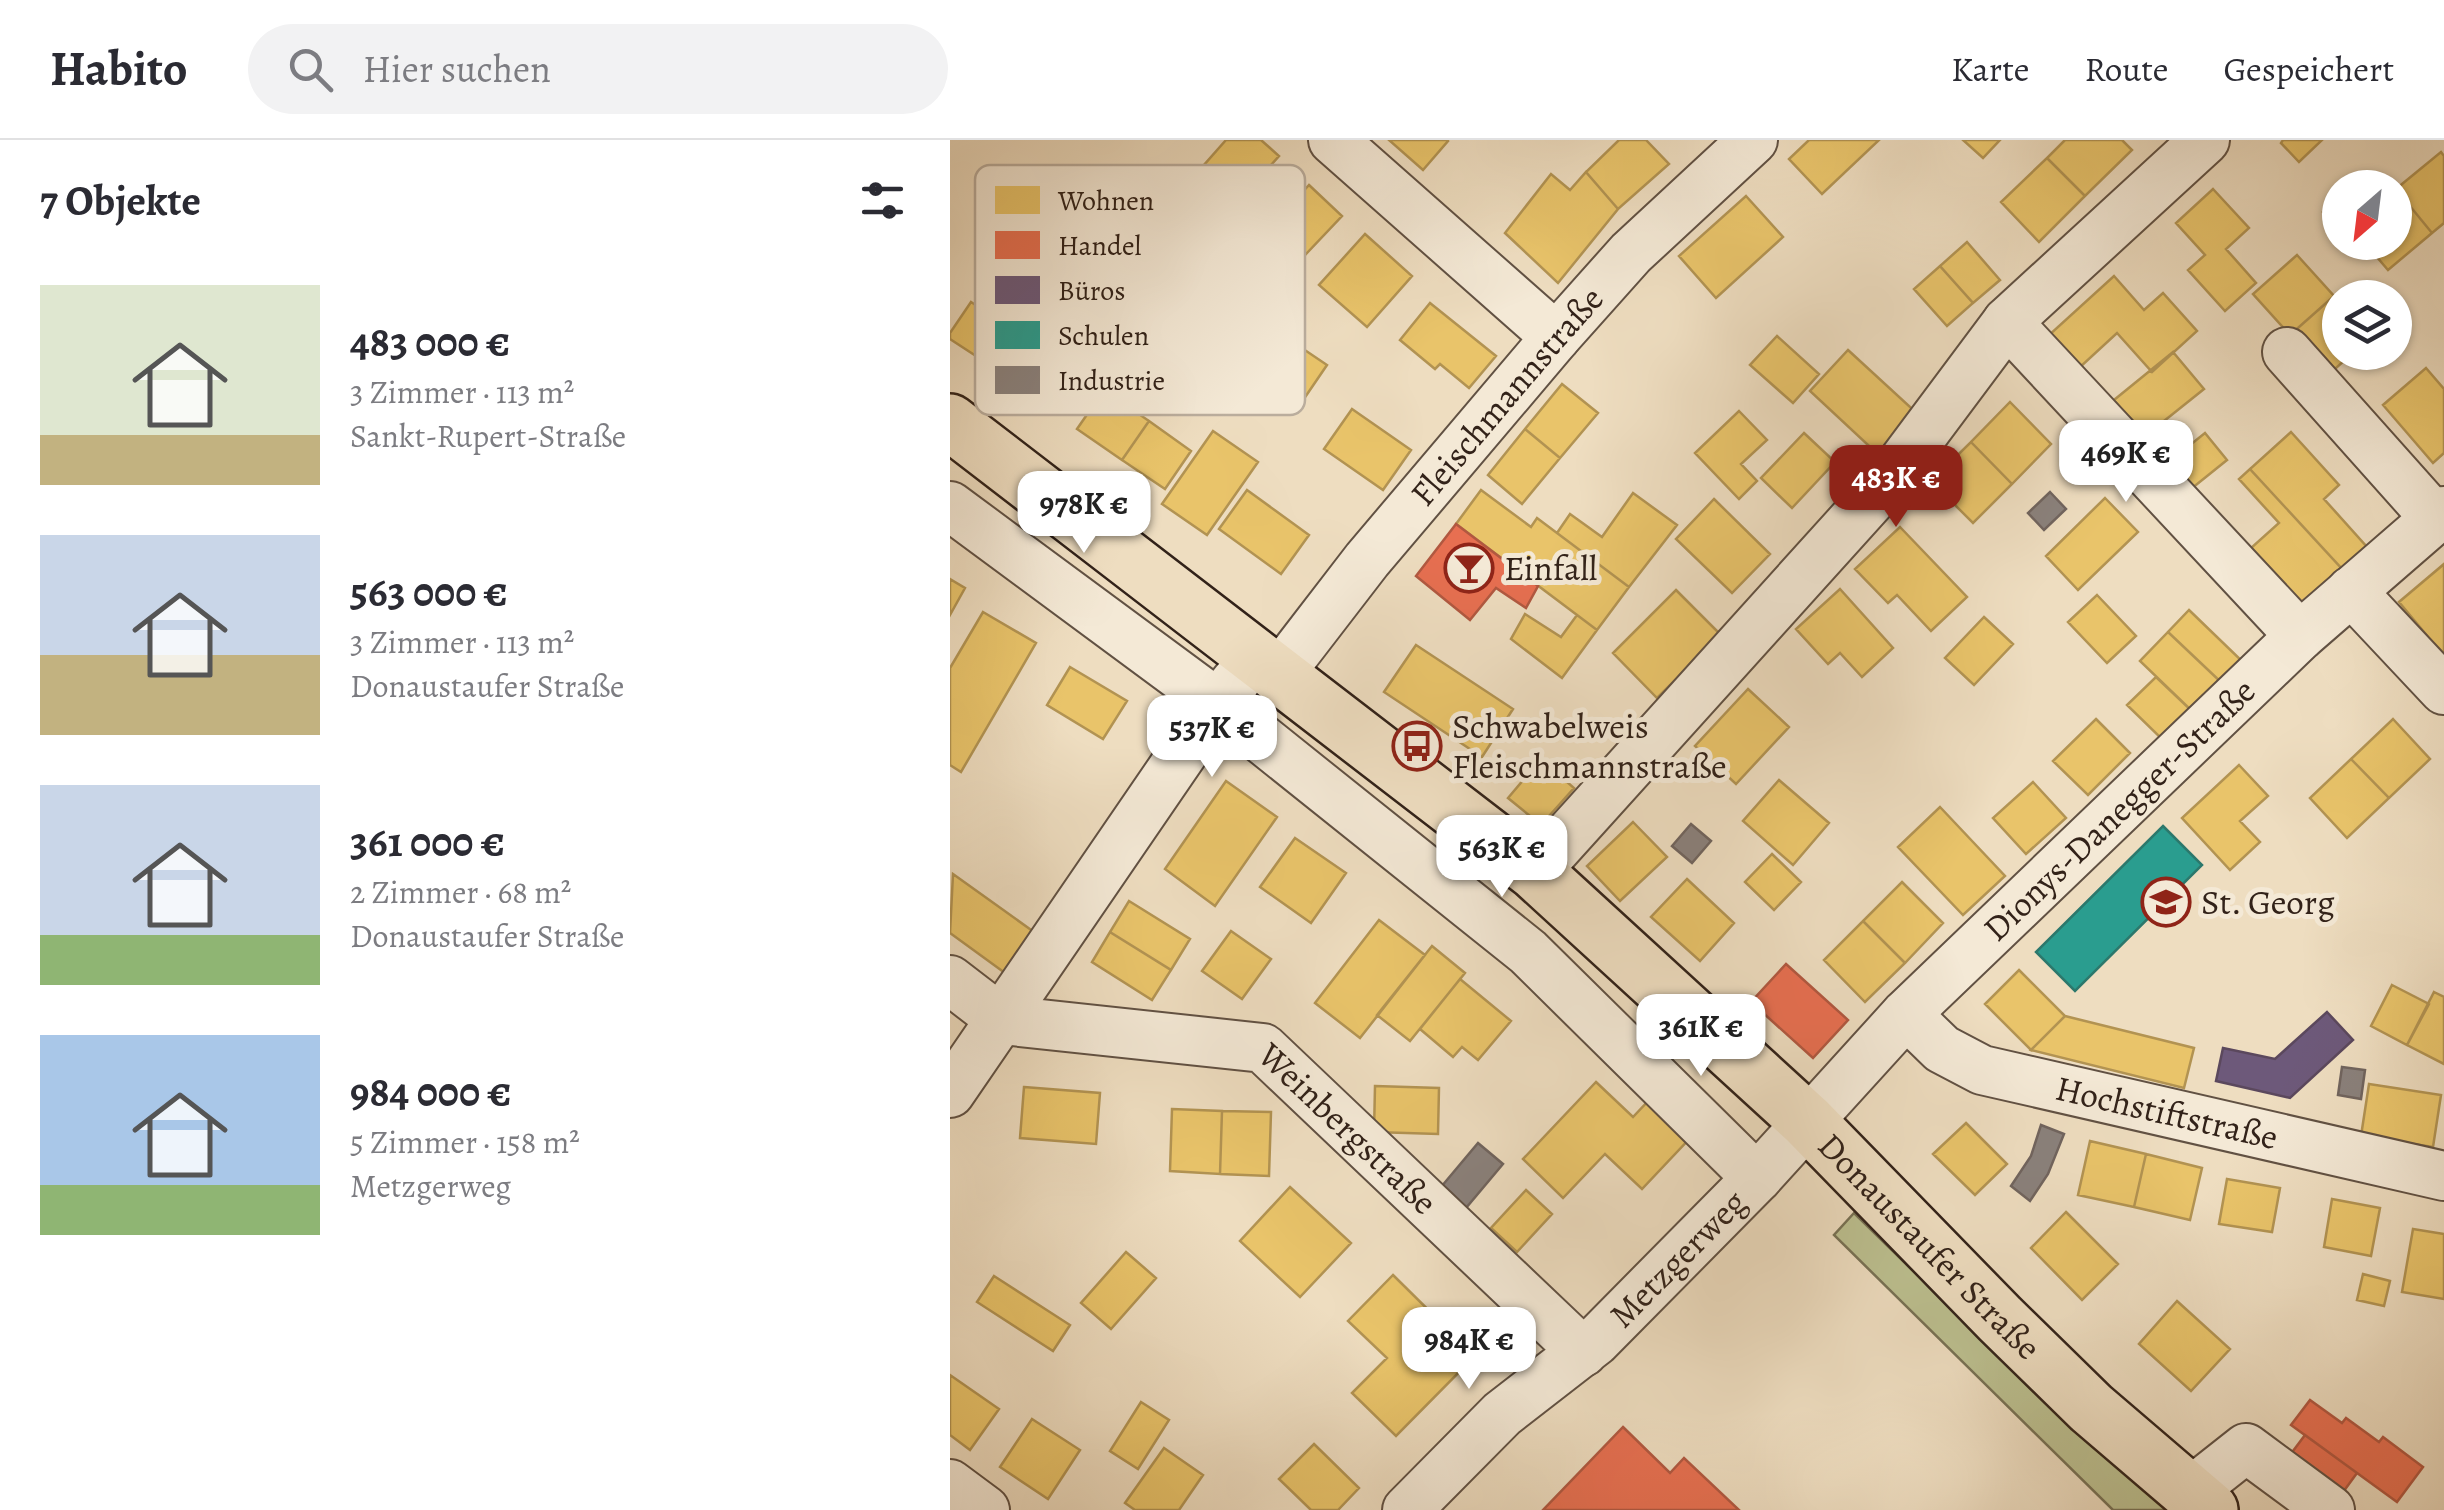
<!DOCTYPE html>
<html lang="de">
<meta charset="utf-8">
<style>
body{margin:0;font-family:Alegreya,serif;background:#f2f2f3;color:#2b2b33;height:100vh;display:flex;flex-direction:column;font-size:38px;white-space:nowrap}
*{box-sizing:border-box;margin:0}
p{font-size:32px;color:#7c7c81}
.icon{flex:none;width:55px;height:55px;fill:none;stroke:currentColor;stroke-width:2;stroke-linecap:round;stroke-linejoin:round}
.map{position:relative;flex:1;overflow:hidden}
.sheet{display:flex;flex-direction:column;background:#fff;width:950px}
.sheet>*{flex:none}
.needle{width:65px;rotate:208deg}
.fabs{position:absolute;left:1372px;top:30px;display:grid;gap:20px}
.fabs a{display:grid;place-items:center;width:90px;height:90px;border-radius:50%;background:#fff;box-shadow:0 2px 8px #0004;font-size:50px}
.price{position:absolute;translate:-50% -85px;padding:0 22px;border-radius:20px;background:#fff;color:#222;font-size:32px;line-height:65px;filter:drop-shadow(0 2px 5px #0008)}
.price::after{content:'';position:absolute;left:50%;top:60px;width:30px;height:22px;margin-left:-15px;background:inherit;clip-path:polygon(0 0,100% 0,50% 100%)}
.price.on{background:#8f2418;color:#fff}
ul{padding:0;list-style:none}
li{display:flex;align-items:center;gap:30px;height:250px;padding:0 40px}
li span{display:grid;place-items:center;flex:none;width:280px;height:200px;border-radius:0px;color:#555}
li>.icon{margin-inline-start:auto}
span .icon{width:120px;height:120px;fill:#fffc;stroke-width:1}
li b{font-size:42px}
h2{display:flex;justify-content:space-between;align-items:center;height:120px;padding:0 40px;font-size:42px}
header{display:flex;align-items:center;gap:60px;box-sizing:border-box;height:140px;padding:0 50px;background:#fff;border-bottom:2px solid #e1e1e2}
header strong{font-size:48px}
nav{display:flex;gap:55px;margin-inline-start:auto;font-size:35px}
.search{width:700px;height:90px;background:#f2f2f3;display:flex;align-items:center;gap:25px;box-sizing:border-box;padding:0 35px;border-radius:55px;color:#7c7c81;font-size:38px}
main{display:flex;flex:1;min-height:0}
.map>svg:first-child{display:block}
</style>
<header>
<strong>Habito</strong>
<div class="search"><svg class="icon" aria-label="search" viewBox="0 0 24 24"><circle cx="10" cy="10" r="6"/><path d="M15 15l6 6"/></svg>Hier suchen</div>
<nav><a>Karte</a><a>Route</a><a>Gespeichert</a></nav>
</header>
<main>
<section class="sheet">
<h2>7 Objekte<svg class="icon" aria-label="filters" viewBox="0 0 24 24"><path d="M4 7h16M4 17h16"/><circle cx="9" cy="7" r="2"/><circle cx="15" cy="17" r="2"/></svg></h2>
<ul>
<li><span style="background:linear-gradient(#dfe7d0 75%,#c2b280 0)"><svg class="icon" aria-label="home" viewBox="0 0 24 24"><path d="M3 11l9-7 9 7M6 9v11h12V9"/></svg></span><div><b>483 000 €</b><p>3 Zimmer · 113 m²</p><p>Sankt-Rupert-Straße</p></div></li>
<li><span style="background:linear-gradient(#c9d6e8 60%,#c2b280 0)"><svg class="icon" aria-label="home" viewBox="0 0 24 24"><path d="M3 11l9-7 9 7M6 9v11h12V9"/></svg></span><div><b>563 000 €</b><p>3 Zimmer · 113 m²</p><p>Donaustaufer Straße</p></div></li>
<li><span style="background:linear-gradient(#c9d6e8 75%,#8fb573 0)"><svg class="icon" aria-label="home" viewBox="0 0 24 24"><path d="M3 11l9-7 9 7M6 9v11h12V9"/></svg></span><div><b>361 000 €</b><p>2 Zimmer · 68 m²</p><p>Donaustaufer Straße</p></div></li>
<li><span style="background:linear-gradient(#a9c7e8 75%,#8fb573 0)"><svg class="icon" aria-label="home" viewBox="0 0 24 24"><path d="M3 11l9-7 9 7M6 9v11h12V9"/></svg></span><div><b>984 000 €</b><p>5 Zimmer · 158 m²</p><p>Metzgerweg</p></div></li>
</ul>
</section>
<div class="map">
<svg width="1494" height="1370" viewBox="0 0 1494 1370">
<rect width="100%" height="100%" fill="#eeddc0"/>
<filter id="stains"><feTurbulence type="fractalNoise" baseFrequency=".002" numOctaves="4"/><feColorMatrix values="0 0 0 0 .2 0 0 0 0 .09 0 0 0 0 .02 0 0 0 .5 -.17"/></filter>
<radialGradient id="worn" r=".72"><stop offset=".6" stop-color="#630" stop-opacity="0"/><stop offset="1" stop-color="#630" stop-opacity=".3"/></radialGradient>
<path fill="#bcc090" stroke="#777154" stroke-width="2.5" d="M904,1073L1142,1306L1219,1370H1163L884,1095Z"/>
<path fill="#e9c46a" stroke="#b29352" stroke-width="2.5" d="M276,0H311L329,16L292,58L254,25Z
M439,0H497L498,1L473,30Z
M669,0H696L719,24L668,69L636,32Z
M859,0H929L872,54L839,19Z
M1013,0H1050L1033,18Z
M1115,0H1172L1182,10L1135,56L1097,18Z
M1333,0H1372L1349,22L1331,3Z
M1491,12L1494,16V83L1482,93L1446,49Z
M1097,18L1135,56L1089,102L1051,62Z
M636,32L668,69L608,143L555,93L601,34L620,50Z
M359,45L392,76L356,114L323,84Z
M1263,49L1299,88L1276,109L1306,143L1275,171L1238,130L1255,115L1226,83Z
M1446,49L1482,93L1438,130L1414,102H1445Z
M796,56L833,97L766,158L729,116Z
M1385,60L1390,65V88L1373,72Z
M415,94L462,136L417,187L369,145Z
M1017,102L1050,140L1023,163L990,126Z
M1347,115L1384,156L1340,195L1303,154Z
M990,126L1023,163L997,186L964,149Z
M1164,136L1194,170L1213,153L1247,191L1202,232L1167,193L1128,229L1098,196Z
M1384,156L1390,163V212H1404L1377,236L1340,195Z
M21,162L72,195L49,231L0,199V193Z
M480,163L546,216L519,248L490,224L485,229L450,200Z
M827,196L869,234L843,263L800,225Z
M337,198L377,225L347,269L307,241Z
M898,210L971,277L933,319L860,251Z
M1223,212L1254,249L1194,297L1164,260Z
M1476,228L1494,249V313L1483,323L1433,265Z
M612,244L648,273L610,318L575,289Z
M154,250L199,281L172,320L127,289Z
M1060,262L1101,304L1062,344L1021,302Z
M402,269L461,310L433,350L374,309Z
M789,271L817,300L791,324L807,341L789,359L745,313Z
M199,281L241,311L215,349L172,320Z
M575,289L610,318L572,364L538,335Z
M263,291L308,322L257,395L212,364Z
M1341,292L1389,345L1374,359L1417,407L1393,430L1300,329Z
M854,293L885,322L842,368L811,338Z
M1255,293L1277,320L1236,353L1214,326Z
M1021,302L1062,344L1023,383L981,341Z
M1300,329L1393,430L1353,465L1301,408L1329,383L1289,339Z
M297,350L359,395L331,434L269,389Z
M531,350L581,387L587,378L679,447L647,490L506,384Z
M683,353L727,385L679,447L607,393L620,374L652,397Z
M1155,358L1188,392L1128,450L1096,416Z
M764,359L820,414L782,453L726,399Z
M950,387L1017,457L981,491L947,455L938,463L905,429Z
M1494,424V516L1449,462Z
M0,439L15,448L0,475Z
M890,449L943,508L912,537L890,513L878,524L846,489Z
M726,450L771,495L707,558L663,513Z
M1147,455L1186,496L1157,523L1118,482Z
M1239,470L1295,524L1274,545L1218,492Z
M33,472L86,503L11,632L0,625V528Z
M575,474L611,497L627,475L647,490L612,538L561,499Z
M1034,477L1063,504L1024,545L995,518Z
M1218,492L1274,545L1245,574L1190,521Z
M466,505L563,569L532,617L434,552Z
M120,527L177,561L153,599L97,565Z
M1206,537L1245,574L1217,604L1177,565Z
M798,549L839,587L786,644L745,606Z
M1146,579L1180,613L1138,655L1103,621Z
M1443,579L1480,619L1439,658L1401,619Z
M591,619L624,648L591,685L558,658Z
M1401,619L1439,658L1397,698L1360,658Z
M1289,625L1318,656L1290,681L1310,702L1280,730L1232,678Z
M829,640L879,683L843,725L793,681Z
M276,641L327,677L265,766L215,729Z
M1083,642L1116,678L1076,714L1043,678Z
M990,667L1055,736L1013,775L948,707Z
M683,682L717,717L670,761L637,726Z
M345,698L396,733L361,783L310,747Z
M822,714L851,742L824,770L795,742Z
M3,734L84,792L55,833L0,793Z
M737,739L784,783L750,821L701,777Z
M952,742L993,783L955,823L913,781Z
M179,761L240,799L221,830L160,792Z
M429,780L475,815L410,898L365,863Z
M913,781L955,823L915,862L874,820Z
M281,791L321,819L292,859L252,831Z
M160,792L221,830L202,860L142,822Z
M482,806L515,833L460,901L427,875Z
M1069,830L1115,876L1081,910L1035,864Z
M510,839L561,881L528,920L512,907L503,917L470,889Z
M1442,845L1479,864L1457,905L1421,886Z
M1484,852L1494,857V924L1457,905Z
M1115,876L1244,908L1234,948L1081,910Z
M646,942L683,977L701,958L742,996L692,1049L655,1014L613,1058L573,1019Z
M1419,944L1491,955L1483,1007L1411,996Z
M425,946L489,948L488,994L424,992Z
M74,947L150,953L146,1004L70,998Z
M222,969L272,971L270,1034L220,1031Z
M272,971L321,972L319,1036L270,1034Z
M1016,983L1057,1024L1025,1055L983,1014Z
M1140,1001L1196,1014L1184,1067L1128,1055Z
M1196,1014L1252,1028L1240,1080L1184,1067Z
M1277,1039L1330,1048L1322,1092L1269,1084Z
M340,1047L401,1103L350,1157L290,1101Z
M576,1050L602,1074L567,1112L541,1088Z
M1382,1059L1430,1068L1421,1116L1374,1107Z
M1116,1072L1168,1124L1132,1160L1081,1108Z
M1463,1089L1494,1094V1159L1452,1152Z
M176,1112L206,1138L161,1189L131,1163Z
M1413,1134L1440,1141L1434,1166L1407,1160Z
M443,1135L525,1216L446,1296L402,1253L437,1218L398,1181Z
M44,1136L120,1185L103,1211L27,1162Z
M1227,1161L1280,1209L1241,1251L1189,1204Z
M0,1235L49,1269L20,1310L0,1295Z
M191,1262L219,1280L188,1329L160,1311Z
M82,1279L130,1310L98,1359L50,1327Z
M364,1304L409,1348L388,1370H361L329,1339Z
M214,1308L253,1335L229,1370H185L175,1363Z"/>
<path fill="#e76f51" stroke="#b15840" stroke-width="2.5" d="M506,384L588,446L576,468L546,448L520,480L466,436Z
M836,824L898,880L863,918L801,862Z
M1360,1260L1392,1283L1396,1278L1429,1302L1433,1297L1473,1327L1447,1362L1341,1285Z
M673,1287L720,1333L734,1318L789,1370H593Z
M1355,1295L1407,1333L1380,1370L1316,1347Z"/>
<path fill="#6d597a" stroke="#5b485d" stroke-width="2.5" d="M1377,872L1403,900L1340,958L1266,941L1273,908L1325,919Z"/>
<path fill="#2a9d8f" stroke="#2c786c" stroke-width="2.5" d="M1213,686L1252,725L1125,851L1086,812Z"/>
<path fill="#8a817c" stroke="#70645e" stroke-width="2.5" d="M1100,352L1116,369L1094,390L1078,373Z
M741,684L761,701L742,723L722,706Z
M1392,927L1415,930L1411,959L1388,955Z
M1091,985L1114,994L1098,1034L1080,1061L1061,1046L1081,1016Z
M528,1003L553,1024L516,1068L491,1047Z"/>
<g fill="none" stroke-linecap="round" stroke-linejoin="round">
<g stroke="#615143" stroke-width="52">
<g id="minor">
<path d="M383,0L606,197"/>
<path d="M1057,182L1350,496"/>
<path d="M1337,212L1485,378"/>
<path d="M0,366L268,564L578,812L807,1038"/>
<path d="M1401,451L1494,550"/>
<path id="s1" d="M330,533L417,420L606,197L681,113L803,0"/>
<path d="M585,732L939,340L1057,182L1255,0"/>
<path id="s2" d="M0,840L52,880L313,908L633,1212"/>
<path id="s3" d="M956,874L992,909L1032,930L1494,1036"/>
<path d="M0,953L259,575L286,541"/>
<path d="M0,1344L35,1370"/>
<path d="M1239,1353L1296,1308L1380,1370"/>
<path id="s4" d="M457,1370L552,1274L646,1201L807,1038L956,874L1350,496L1494,371"/>
</g>
</g>
<g stroke="#322219" stroke-width="60">
<g id="major">
<path id="s5" d="M0,282L585,732L857,981L1050,1179L1141,1268L1260,1370"/>
</g>
</g>
<use href="#minor" stroke="#f4e9d6" stroke-width="48"/>
<use href="#major" stroke="#eeddc0" stroke-width="55"/>
</g>
<defs>
<g id="bar-ring" transform="scale(2.5)"><circle r="9.5" fill="#f4e9d6" stroke="#8f2418" stroke-width="1.5"/><path d="M-6-5H6L.8 .8V4.5H3.5V6h-7V4.5H-.8V.8Z" fill="#8f2418"/></g>
<g id="bus-ring" transform="scale(2.5)"><circle r="9.5" fill="#f4e9d6" stroke="#8f2418" stroke-width="1.5"/><path d="M-5-6H5V4H4V6H2V4H-2V6H-4V4H-5ZM-3.5-4V0h7V-4ZM-3.5 1.2v1.5H-2V1.2ZM2 1.2v1.5H3.5V1.2Z" fill="#8f2418"/></g>
<g id="school-ring" transform="scale(2.5)"><circle r="9.5" fill="#f4e9d6" stroke="#8f2418" stroke-width="1.5"/><path d="M0-5L7-2L0 1L-7-2ZM-4 1L0 2.5L4 1V4Q0 6-4 4Z" fill="#8f2418"/></g>
</defs>
<g fill-rule="evenodd">
<use href="#bar-ring" x="519" y="428"/>
<use href="#bus-ring" x="467" y="606"/>
<use href="#school-ring" x="1216" y="762"/>
</g>
<g text-anchor="middle" stroke-width="10" stroke-linejoin="round" paint-order="stroke">
<g font-size="35" fill="#322219" stroke="#f4e9d6">
<text dy="12" stroke="none"><textPath href="#s1" startOffset="358">Fleischmannstraße</textPath></text>
<text dy="12" stroke="none"><textPath href="#s4" startOffset="1000">Dionys-Danegger-Straße</textPath></text>
<text dy="12" stroke="none"><textPath href="#s3" startOffset="285">Hochstiftstraße</textPath></text>
<text dy="12" stroke="none"><textPath href="#s2" startOffset="445">Weinbergstraße</textPath></text>
<text dy="12" stroke="none"><textPath href="#s5" startOffset="1282">Donaustaufer Straße</textPath></text>
<text dy="12" stroke="none"><textPath href="#s4" startOffset="370">Metzgerweg</textPath></text>
</g>
<g font-size="35" fill="#322219" stroke="#f4e9d6" text-anchor="start">
<text x="554" y="440">Einfall</text>
<text x="502" y="598">Schwabelweis<tspan x="502" dy="40">Fleischmannstraße</tspan></text>
<text x="1251" y="774">St. Georg</text>
</g>
</g>
<rect x="25" y="25" width="330" height="250" rx="15" fill="#f4e9d6" stroke="#baad9d" stroke-width="2.5"/>
<rect x="45" y="46" width="45" height="28" fill="#e9c46a"/>
<rect x="45" y="91" width="45" height="28" fill="#e76f51"/>
<rect x="45" y="136" width="45" height="28" fill="#6d597a"/>
<rect x="45" y="181" width="45" height="28" fill="#2a9d8f"/>
<rect x="45" y="226" width="45" height="28" fill="#8a817c"/>
<g font-size="28" fill="#322219">
<text x="108" y="70">Wohnen</text>
<text x="108" y="115">Handel</text>
<text x="108" y="160">Büros</text>
<text x="108" y="205">Schulen</text>
<text x="108" y="250">Industrie</text>
</g>
<rect width="100%" height="100%" filter="url(#stains)"/>
<rect width="100%" height="100%" fill="url(#worn)"/>
</svg>
<div class="fabs">
<a><svg class="needle" viewBox="-14 -14 28 28"><path d="M0-13l5 13h-10z" fill="#e53935"/><path d="M0 13l5-13h-10z" fill="#7c7c81"/></svg></a>
<a><svg class="icon" aria-label="layers" viewBox="0 0 24 24"><path d="M12 4l9 5-9 5-9-5zM3 14l9 5 9-5"/></svg></a>
</div>
<b class="price" style="left:1176px;top:365px">469K €</b>
<b class="price on" style="left:946px;top:390px">483K €</b>
<b class="price" style="left:134px;top:416px">978K €</b>
<b class="price" style="left:262px;top:640px">537K €</b>
<b class="price" style="left:552px;top:760px">563K €</b>
<b class="price" style="left:751px;top:939px">361K €</b>
<b class="price" style="left:519px;top:1252px">984K €</b>
</div>
</main>
